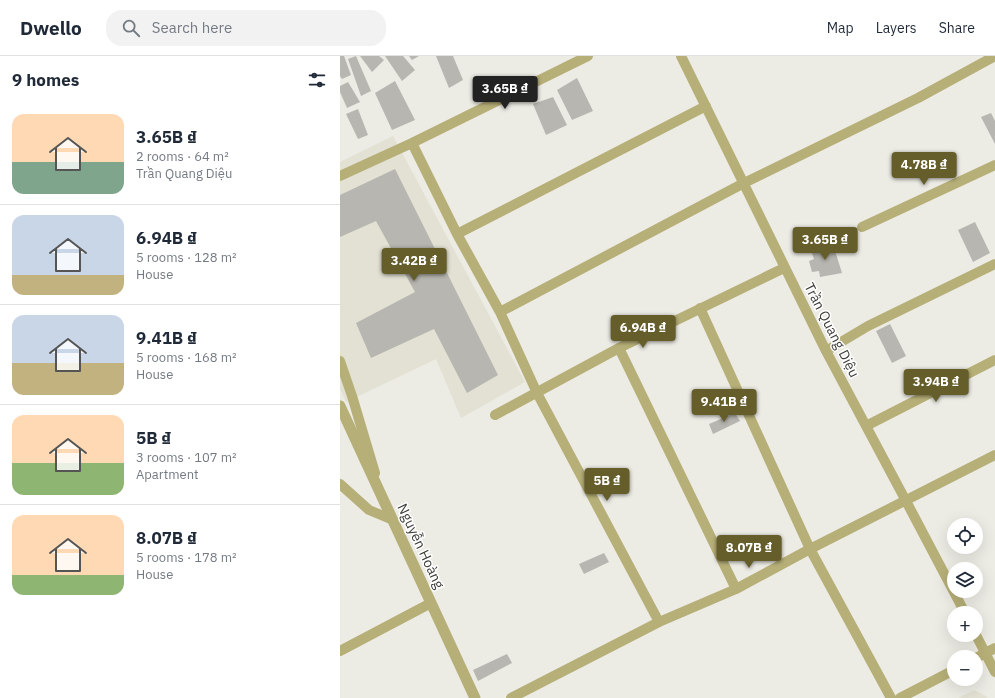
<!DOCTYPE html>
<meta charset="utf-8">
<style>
body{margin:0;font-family:"IBM Plex Sans",sans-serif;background:#f2f2f3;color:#1f2937;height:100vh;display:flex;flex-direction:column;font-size:15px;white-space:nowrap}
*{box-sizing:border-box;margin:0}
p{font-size:13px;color:#747a83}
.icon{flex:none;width:22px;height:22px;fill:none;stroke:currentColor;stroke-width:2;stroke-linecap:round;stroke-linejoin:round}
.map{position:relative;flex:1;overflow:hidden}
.sheet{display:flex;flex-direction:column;background:#fff;width:340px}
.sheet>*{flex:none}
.fabs{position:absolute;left:607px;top:462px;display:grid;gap:8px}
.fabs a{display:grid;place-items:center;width:36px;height:36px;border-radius:50%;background:#fff;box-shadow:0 4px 16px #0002;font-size:20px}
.price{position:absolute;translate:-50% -34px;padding:0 9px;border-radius:4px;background:#655d2a;color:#fff;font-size:13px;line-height:26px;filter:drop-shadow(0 1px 2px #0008)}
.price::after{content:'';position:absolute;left:50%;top:24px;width:12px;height:9px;margin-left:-6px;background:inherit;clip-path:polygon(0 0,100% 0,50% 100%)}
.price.active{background:#222;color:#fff}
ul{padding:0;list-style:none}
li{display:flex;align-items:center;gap:12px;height:100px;padding:0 12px}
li+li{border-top:1px solid #e0e1e3}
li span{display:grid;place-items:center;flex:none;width:112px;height:80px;border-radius:12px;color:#555}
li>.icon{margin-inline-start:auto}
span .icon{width:48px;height:48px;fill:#fffc;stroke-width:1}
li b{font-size:17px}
h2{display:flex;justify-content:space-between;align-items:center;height:48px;padding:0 12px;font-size:17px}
header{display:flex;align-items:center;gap:24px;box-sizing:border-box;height:56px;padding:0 20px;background:#fff;border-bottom:1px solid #e0e1e3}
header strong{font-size:19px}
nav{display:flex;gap:22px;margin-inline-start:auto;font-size:14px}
.search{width:280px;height:36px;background:#f2f2f3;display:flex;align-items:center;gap:10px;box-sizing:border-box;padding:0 14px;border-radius:16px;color:#747a83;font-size:15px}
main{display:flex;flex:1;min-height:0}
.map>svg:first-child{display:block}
</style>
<header>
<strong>Dwello</strong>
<div class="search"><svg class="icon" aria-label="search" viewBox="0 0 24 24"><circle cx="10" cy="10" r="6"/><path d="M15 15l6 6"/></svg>Search here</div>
<nav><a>Map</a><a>Layers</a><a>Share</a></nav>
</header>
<main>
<section class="sheet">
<h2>9 homes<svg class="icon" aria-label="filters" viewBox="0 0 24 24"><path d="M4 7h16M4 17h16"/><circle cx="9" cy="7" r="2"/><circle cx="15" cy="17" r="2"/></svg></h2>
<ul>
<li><span style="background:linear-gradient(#ffd9b3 60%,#7fa58c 0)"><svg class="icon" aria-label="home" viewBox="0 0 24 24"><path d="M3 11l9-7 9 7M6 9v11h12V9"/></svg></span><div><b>3.65B ₫</b><p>2 rooms · 64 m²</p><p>Trần Quang Diệu</p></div></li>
<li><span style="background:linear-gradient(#c9d6e8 75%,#c2b280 0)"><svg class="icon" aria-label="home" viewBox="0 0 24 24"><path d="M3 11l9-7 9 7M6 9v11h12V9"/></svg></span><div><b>6.94B ₫</b><p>5 rooms · 128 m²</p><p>House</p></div></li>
<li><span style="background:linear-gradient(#c9d6e8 60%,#c2b280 0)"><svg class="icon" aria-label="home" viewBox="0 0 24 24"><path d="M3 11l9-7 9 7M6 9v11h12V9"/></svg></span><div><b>9.41B ₫</b><p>5 rooms · 168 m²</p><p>House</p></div></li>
<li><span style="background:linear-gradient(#ffd9b3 60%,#8fb573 0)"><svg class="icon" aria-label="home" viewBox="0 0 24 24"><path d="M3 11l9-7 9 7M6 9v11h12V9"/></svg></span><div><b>5B ₫</b><p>3 rooms · 107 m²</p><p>Apartment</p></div></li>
<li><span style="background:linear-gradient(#ffd9b3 75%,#8fb573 0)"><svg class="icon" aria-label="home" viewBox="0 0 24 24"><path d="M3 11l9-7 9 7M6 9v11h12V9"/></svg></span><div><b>8.07B ₫</b><p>5 rooms · 178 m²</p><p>House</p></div></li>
</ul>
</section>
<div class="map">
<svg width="655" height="642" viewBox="0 0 655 642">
<rect width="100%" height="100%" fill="#ecebe4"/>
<path fill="#e2e1d3" d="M53,80L185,326L121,362L96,303L6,346L0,333V106Z
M634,634L646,640L647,642H618Z"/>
<path fill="#b7b6b0" d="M0,0H4L11,19L2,23L0,20Z
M16,0L31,35L21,40L8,3Z
M20,0H39L44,4L32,16Z
M45,0H63L75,14L62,25Z
M69,0H79L72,4Z
M96,0H113L123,24L109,32Z
M237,22L253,55L232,64L217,34Z
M55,25L75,64L52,74L35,37Z
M8,26L20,46L7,52L0,36V30Z
M213,41L227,69L206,79L193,48Z
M18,53L28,79L18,83L6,58Z
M651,57L655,65V88L641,61Z
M55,113L158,319L127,337L94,273L31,302L16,267L75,236L36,165L0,181V139Z
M635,166L650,197L633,206L618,174Z
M486,185L496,198L502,217L480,221L479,215L472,216L469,205L474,203L472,197L478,194V187Z
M550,268L566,300L552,307L536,275Z
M395,357L400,365L373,378L369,368Z
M264,497L269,506L244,518L239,508Z
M167,598L172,607L138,625L133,614Z"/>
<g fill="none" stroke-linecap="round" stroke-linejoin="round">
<path stroke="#b6af77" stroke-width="10" d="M341,0L486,295L566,445L625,557
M72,87L117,178L160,256L197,337L319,566
M0,120L72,87L248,0
M522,171L655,109
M117,178L366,50
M360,252L470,493L551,642
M160,256L404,127L578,42L655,0
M279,292L396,533
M486,295L528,270L655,208
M0,305L12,340L35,417
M155,359L279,292L444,212
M526,370L655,304
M0,428L29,454L53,464
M636,579L655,616
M0,595L91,547
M636,602L655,592
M171,642L319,566L396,533L470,493L655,399
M560,642L614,614"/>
<path stroke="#b6af77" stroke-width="11" d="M0,350L135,642"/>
</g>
<g text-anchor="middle" stroke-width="3" stroke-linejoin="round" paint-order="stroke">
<g font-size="14" fill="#3c3c39" stroke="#fff">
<text transform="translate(492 274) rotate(63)" y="5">Trần Quang Diệu</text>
<text transform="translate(81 490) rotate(65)" y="5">Nguyễn Hoàng</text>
</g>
</g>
</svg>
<div class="fabs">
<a><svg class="icon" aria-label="locate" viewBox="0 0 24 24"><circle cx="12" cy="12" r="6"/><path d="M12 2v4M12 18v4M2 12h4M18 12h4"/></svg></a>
<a><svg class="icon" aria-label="layers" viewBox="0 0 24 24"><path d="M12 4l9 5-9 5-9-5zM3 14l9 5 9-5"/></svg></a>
<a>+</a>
<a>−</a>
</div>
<b class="price active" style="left:165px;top:54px">3.65B ₫</b>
<b class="price" style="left:584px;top:130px">4.78B ₫</b>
<b class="price" style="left:485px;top:205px">3.65B ₫</b>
<b class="price" style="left:74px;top:226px">3.42B ₫</b>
<b class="price" style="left:303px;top:293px">6.94B ₫</b>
<b class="price" style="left:596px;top:347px">3.94B ₫</b>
<b class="price" style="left:384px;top:367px">9.41B ₫</b>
<b class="price" style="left:267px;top:446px">5B ₫</b>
<b class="price" style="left:409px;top:513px">8.07B ₫</b>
</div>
</main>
